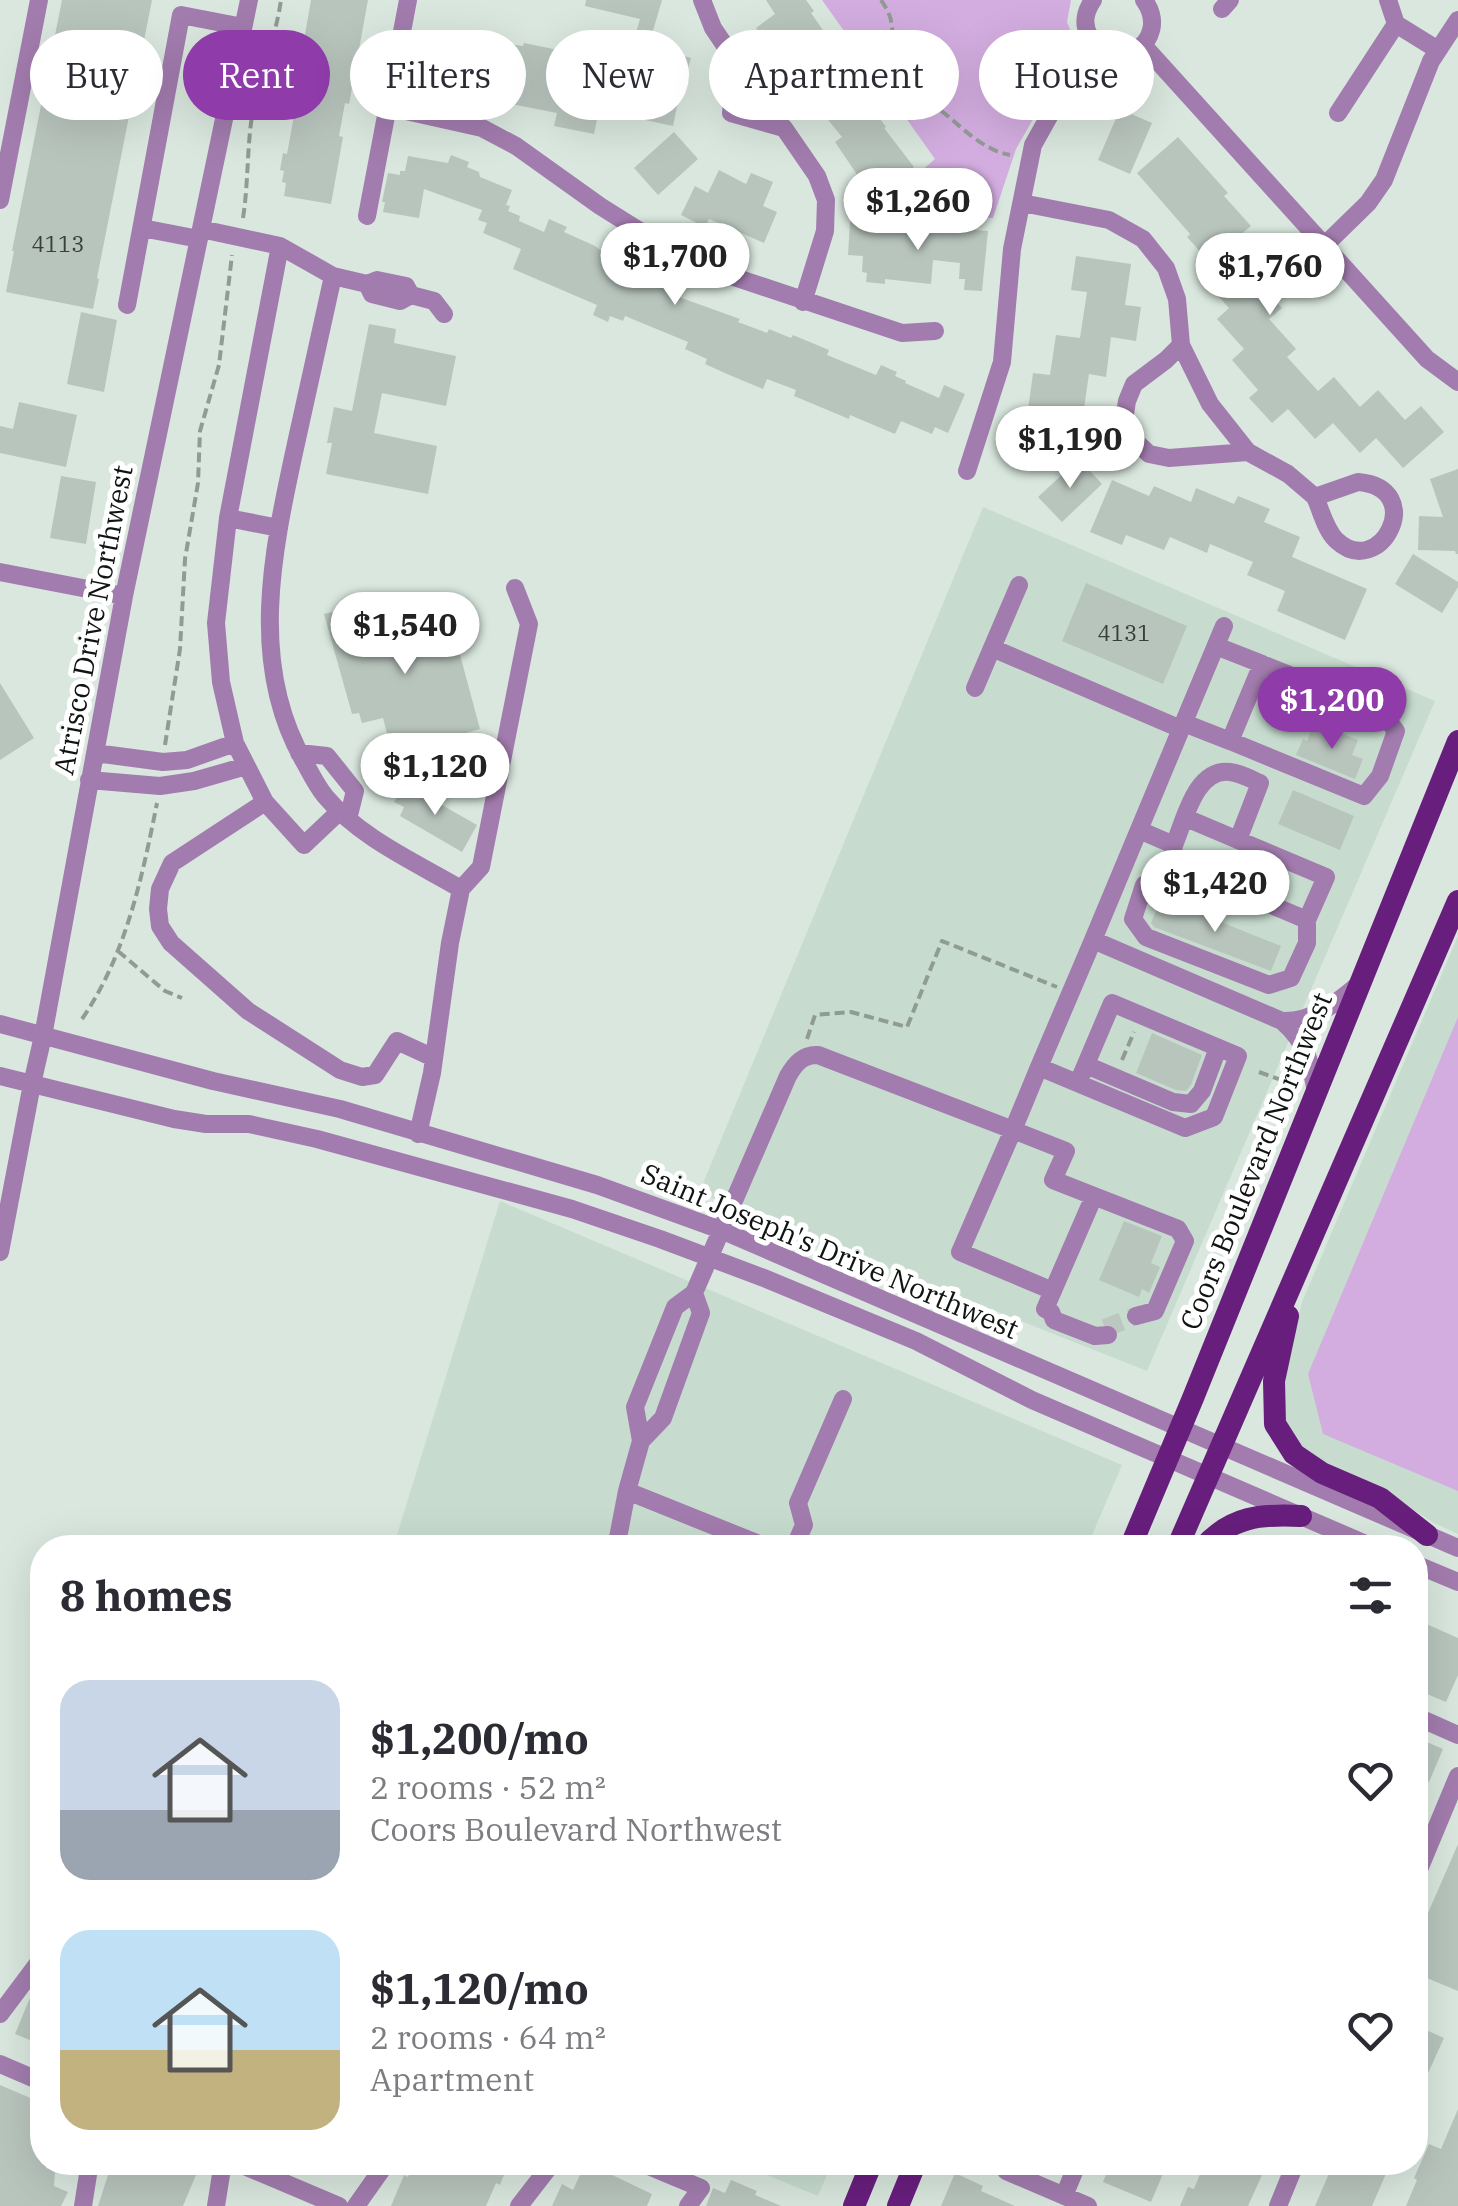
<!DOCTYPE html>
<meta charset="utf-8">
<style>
body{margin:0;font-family:"IBM Plex Serif",serif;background:#f7f7f7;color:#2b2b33;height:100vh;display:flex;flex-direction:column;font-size:38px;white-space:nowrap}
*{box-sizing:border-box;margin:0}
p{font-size:32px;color:#7c7c81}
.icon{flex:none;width:55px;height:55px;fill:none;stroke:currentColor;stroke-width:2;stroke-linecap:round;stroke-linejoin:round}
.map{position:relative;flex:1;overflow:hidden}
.details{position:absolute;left:30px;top:1535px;width:1398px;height:640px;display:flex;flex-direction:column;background:#fff;border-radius:40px;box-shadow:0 10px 40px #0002}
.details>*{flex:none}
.top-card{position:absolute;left:30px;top:30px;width:1400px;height:90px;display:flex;gap:20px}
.price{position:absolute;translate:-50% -85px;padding:0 22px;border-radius:35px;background:#fff;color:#222;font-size:32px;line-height:65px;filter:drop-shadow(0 2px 5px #0008)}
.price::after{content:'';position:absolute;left:50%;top:60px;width:30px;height:22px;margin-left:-15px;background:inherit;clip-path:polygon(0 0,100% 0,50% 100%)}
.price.active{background:#8f3ba9;color:#fff}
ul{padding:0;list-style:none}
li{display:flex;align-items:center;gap:30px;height:250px;padding:0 30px}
li span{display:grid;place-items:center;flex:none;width:280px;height:200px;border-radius:30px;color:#555}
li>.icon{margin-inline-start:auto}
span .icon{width:120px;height:120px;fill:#fffc;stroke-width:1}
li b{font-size:42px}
h2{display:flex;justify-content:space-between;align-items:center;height:120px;padding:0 30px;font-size:42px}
.chip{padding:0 35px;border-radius:45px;background:#fff;box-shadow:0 10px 40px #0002;font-size:35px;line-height:90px}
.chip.active{background:#8f3ba9;color:#fff}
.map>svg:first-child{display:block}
</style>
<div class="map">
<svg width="1458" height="2206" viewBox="0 0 1458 2206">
<rect width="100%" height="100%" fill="#d9e7de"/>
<path fill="#c7dccf" d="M983,507L1435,701L1147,1371L699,1193Z
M1458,936V1534L1434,1523L1385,1491L1316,1461L1296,1447L1282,1418L1284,1373L1302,1302Z
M500,1201L1122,1465L1087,1547L393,1548Z
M738,2163H832L818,2196Z"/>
<path fill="#d3ade0" d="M822,0H1071L1067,22L1073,37L1070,54L1016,149L993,218L880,207L935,159Z
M1458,1017V1491L1323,1434L1308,1374Z"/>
<path fill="#b8c5bd" d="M62,0H152L97,278L99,279L93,309L6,292L14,251H12Z
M311,0H368L349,104L345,103L339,136L343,137L331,204L284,196L286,183L282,182L284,171L280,170L283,153L287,154L296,105L300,106L311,47L303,46Z
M586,0H662L652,34L665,37L662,50L691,58L684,82H682L673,126L599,110L594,134L554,126L557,113L511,104L513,97L470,89V87L428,82L433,36L478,41V39L523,46L524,43L563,51L560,69L622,82L640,19L585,6Z
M766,0H806L814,11L811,13L841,56L845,53L869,87L861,93L886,127L884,128L914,167L873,198L835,142L842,137L812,100L807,103L756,28L775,14Z
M1120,109L1152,123L1130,174L1098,160Z
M674,132L698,159L658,195L634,168Z
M1178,137L1228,193L1224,196L1251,226L1239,236L1266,266L1254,277L1282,308L1269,319L1296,349L1287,357L1318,391L1334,377L1360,407L1378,390L1405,420L1421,406L1444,432L1403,468L1376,438L1360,453L1333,423L1315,439L1288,409L1272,423L1249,398L1258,390L1232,360L1244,349L1217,319L1229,308L1202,278L1214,267L1187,237L1190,234L1137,173Z
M451,155L469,162L467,167L479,172L480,177L512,190L506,205L510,206L508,211L520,216L519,221L544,232L549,219L567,227L564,232L595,246L604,253L608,260L677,291L676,296L740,319L738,322L767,333L769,329L791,338L793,335L829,350L827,355L876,375L881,365L897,372L895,376L906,381L905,383L939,398L944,385L965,394L948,433L935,427L932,434L901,421L895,434L850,415L849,419L794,396L796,390L767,379L763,389L727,374L705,364L707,359L685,349L688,342L625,316L623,321L610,316L608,322L593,315L597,305L513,269L521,249L483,233L487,223L478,220L482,210L424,189L419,218L383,212L385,202H382L388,173L400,175V171H405L408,156L448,163Z
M719,170L746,184L751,173L773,182L763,206L777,212L764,243L709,219L705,227L681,215L695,186L708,193Z
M850,222L947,231V228L988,231L982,291L964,290L965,279H959L960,263L933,260L931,284L885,279V284L866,282L867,273L862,272L863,256L848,255Z
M1076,256L1131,264L1125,305L1141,307L1136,341L1111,337L1106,377L1089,374L1083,415L1073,413L1078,452L1023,460L1018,426L1026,425L1033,373L1050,375L1056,335L1080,338L1087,292L1071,290Z
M81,312L117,320L104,392L67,384Z
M369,324L396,329L394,343L456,356L446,406L382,393L374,433L437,446L428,494L326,474L332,443H327L334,407L352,411Z
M19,402L77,415L66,467L0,453V426L13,429Z
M1079,459L1102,484L1062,522L1038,497Z
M1458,469V554H1456L1455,551L1418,550L1419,516L1443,517L1430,479Z
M61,476L96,482L86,544L50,538Z
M1112,480L1149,496L1154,486L1191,502L1196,488L1234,504L1238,496L1270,509L1264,522L1300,537L1292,557L1367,589L1345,640L1277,611L1285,591L1247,575L1253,562L1210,544L1207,553L1170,537L1164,550L1126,535L1122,545L1090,532Z
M1413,554L1458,582V587L1442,613L1395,584Z
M1086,583L1187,626L1163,684L1062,641Z
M445,599L480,729L429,743L436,767L398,777L383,718L362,723L359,713L352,714L324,614L360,605L362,613L399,604L401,611Z
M0,683L34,738L0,760Z
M1312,728L1336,738L1338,732L1358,740L1352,755L1363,759L1355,779L1296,755L1303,739L1307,741Z
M405,784L477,825L462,852L400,816L404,807L394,802Z
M1293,790L1354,816L1340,850L1278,824Z
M1161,898L1281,946L1271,971L1154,927L1151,923Z
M1152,1033L1202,1055L1191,1085L1186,1091L1176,1090L1136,1073Z
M1124,1221L1162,1236L1151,1263L1160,1267L1149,1293L1142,1289L1139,1297L1099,1280Z
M1415,1619L1458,1638V1675L1446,1702L1415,1689Z
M1415,1737L1443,1749L1429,1782L1426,1780L1415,1806Z
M1458,1844V1991L1415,1973L1427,1939L1418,1936Z
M42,1978V2045L15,2034L32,1993Z
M1415,2025L1444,2038L1415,2102Z
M0,2085L42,2103V2162H48L46,2168L55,2172L54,2186L68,2192L61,2206H0Z
M1458,2109V2206H1406L1417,2180L1414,2178L1429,2144L1441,2149Z
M102,2162H180L198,2170L183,2206H98L108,2175L101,2172Z
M414,2162H509L500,2185L496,2183L486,2206H391L404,2175L408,2177Z
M586,2162H610L606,2172L652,2194L647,2206H552L562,2184L573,2190Z
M1111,2162H1168L1151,2202L1103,2182Z
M1205,2162H1250L1247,2168L1262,2175L1248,2206H1180L1188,2187L1194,2189Z
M1334,2162H1391L1372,2206H1315Z
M955,2173L983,2186L981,2191L1015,2206H941Z
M731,2180L757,2191L755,2195L781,2206H706L713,2188L725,2193Z"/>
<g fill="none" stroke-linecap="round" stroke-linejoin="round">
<path stroke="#bbc7bf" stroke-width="18" stroke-dasharray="18 9" stroke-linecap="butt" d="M1105,1328L1136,1316"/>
<path stroke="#909b94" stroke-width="4" stroke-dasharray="10 5" stroke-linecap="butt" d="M881,0C885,6 890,14 891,21C895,39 889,58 898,75C906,91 925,98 939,109C961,126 982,150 1010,155
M243,218C248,186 247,155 251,123C257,81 275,42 281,0
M165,745L180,649L185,559L198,483L200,431L219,365L232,255
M118,951L165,991L182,998
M82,1019C126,955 142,878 157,803
M807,1039L815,1015L851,1012L907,1027L942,941L1057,987
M1122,1060L1134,1032
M1259,1072L1284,1081"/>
<path stroke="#a27cae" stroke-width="18" d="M702,0L713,28L736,62L731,113L784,128L817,176L826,200L825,231L803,302
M1093,0C1085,12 1082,24 1090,37C1112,78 1174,42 1144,0
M1388,0L1396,24L1438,50
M1222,9L1230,0
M1143,45L1427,359L1458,382
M388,107L482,128L516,146L600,206L651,238L725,274L902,333L935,331
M1338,113L1396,24
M0,200L39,0
M1022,203L1109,220L1143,239L1166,268L1177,299L1181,345L1210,404L1248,452L1288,474L1315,497
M367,216L408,0
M142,228L199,239
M201,229L280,246L333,276C321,330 309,384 297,439C274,545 246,663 305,763C311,774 317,786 325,796C360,838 415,862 461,889
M1325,245L1368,203L1384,180L1431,61L1458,20
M280,246L228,518L216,623L221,682L235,743L265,802L304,845L340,811
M333,276L367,284L377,280L406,286L411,295
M367,284L372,294L400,301L411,295L434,301L444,314
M127,305L181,15L243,27
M1181,345L1166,360L1134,384L1127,401L1124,420L1133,439L1149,454L1169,458L1248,452
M967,471L1002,362L1012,249L1033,145L1066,86L1096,46
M1358,482C1429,488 1380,582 1336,540C1325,529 1321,510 1315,497Z
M228,518L279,528
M0,572L124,596
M1019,585L992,648L1181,729
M1216,646L1262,664
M975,688L992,648
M1184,723L1230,741L1262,664L1382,712L1396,731L1380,776L1364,796L1230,741
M95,753L163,762L187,760L235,743
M299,753L327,756L355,791L348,819
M89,780L160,786L194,781L246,766
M265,802L172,863L160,889L158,909L160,926L171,943L248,1011L340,1070L362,1077L375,1075L397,1041L434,1058
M1139,830L1174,845C1185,820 1195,768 1230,772C1240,773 1251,779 1260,783L1238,840L1186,818
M1174,845L1172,855L1176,865L1307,920L1326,877L1238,840
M1176,865L1144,885L1133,919L1146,937L1269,985L1291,978L1307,943V920
M1093,940L1224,626
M0,1024L213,1081L340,1109L597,1185L721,1230L1458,1548
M1086,1065L1173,1102L1191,1104L1202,1091L1218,1048
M0,1076L174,1119L206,1124H249L317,1139L572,1209L660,1239L764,1278L916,1341L1032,1400L1375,1548
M1078,1083L1112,1003L1238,1056L1214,1117L1185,1128L1039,1067L1093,940L1282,1021
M1316,1093C1311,1062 1306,1042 1282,1021C1313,1022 1337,1003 1360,983
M418,1134L432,1073L450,943L461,889L481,867L529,624L515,588
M1094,1196L1045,1309L1051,1312L1054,1320L1095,1336L1108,1335
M0,1252L32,1084L43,1036L124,596L249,0
M1053,1291L960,1252L1013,1130L1066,1151L1053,1180L1178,1229L1185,1241L1155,1311L1136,1316
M641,1441L663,1418L701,1313L694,1293
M627,1491L641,1441L635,1407L675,1307L694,1293L788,1076C795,1064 803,1054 818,1055L1013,1130L1039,1067
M616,1548L627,1491L769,1548
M794,1548L804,1525L798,1503L843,1399
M1415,1564L1458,1582
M1415,1716L1458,1735
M1415,1879L1458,1776
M0,2014L42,1958
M0,2064L42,2082
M235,2162L339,2206
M639,2162L701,2188L688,2206
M1006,2171L1088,2206
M1064,2196L1078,2162
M83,2206L90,2162
M216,2206L223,2162
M356,2206L387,2162
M519,2206L553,2162
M1278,2206L1296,2162"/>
<path stroke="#681e7d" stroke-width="22" d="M1288,1316L1274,1381L1275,1424L1294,1454L1322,1473L1380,1498L1427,1535
M1130,1548L1193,1398L1458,741
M1177,1548L1458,901
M1203,1548C1231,1516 1261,1514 1301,1516
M854,2206L872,2162
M898,2206L916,2162"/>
</g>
<g text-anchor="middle" stroke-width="10" stroke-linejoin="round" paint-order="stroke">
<g font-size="22" fill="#39403c">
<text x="58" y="252">4113</text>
<text x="1124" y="641">4131</text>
</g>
<g font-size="28" fill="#0f1411" stroke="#fff">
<text transform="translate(93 620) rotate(-79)" y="10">Atrisco Drive Northwest</text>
<text transform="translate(1256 1161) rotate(-68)" y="10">Coors Boulevard Northwest</text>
<text transform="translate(830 1251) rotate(23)" y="10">Saint Joseph's Drive Northwest</text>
</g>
</g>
</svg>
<b class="price" style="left:918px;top:253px">$1,260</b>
<b class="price" style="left:675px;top:308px">$1,700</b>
<b class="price" style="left:1270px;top:318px">$1,760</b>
<b class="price" style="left:1070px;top:491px">$1,190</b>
<b class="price" style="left:405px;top:677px">$1,540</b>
<b class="price active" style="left:1332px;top:752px">$1,200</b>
<b class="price" style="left:435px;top:818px">$1,120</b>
<b class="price" style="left:1215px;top:935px">$1,420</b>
<div class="top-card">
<a class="chip">Buy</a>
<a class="chip active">Rent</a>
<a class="chip">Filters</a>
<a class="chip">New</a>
<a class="chip">Apartment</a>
<a class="chip">House</a>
</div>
<section class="details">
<h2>8 homes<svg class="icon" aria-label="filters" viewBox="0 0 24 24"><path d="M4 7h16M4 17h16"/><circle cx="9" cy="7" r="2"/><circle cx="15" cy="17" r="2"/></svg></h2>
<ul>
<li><span style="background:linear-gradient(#c9d6e8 65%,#9aa5b1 0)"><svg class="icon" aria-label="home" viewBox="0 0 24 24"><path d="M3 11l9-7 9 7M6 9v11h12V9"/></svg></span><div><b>$1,200/mo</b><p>2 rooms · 52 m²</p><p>Coors Boulevard Northwest</p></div><svg class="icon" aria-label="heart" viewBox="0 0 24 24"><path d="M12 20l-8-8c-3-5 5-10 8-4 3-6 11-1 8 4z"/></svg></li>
<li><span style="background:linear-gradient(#bfe0f5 60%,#c2b280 0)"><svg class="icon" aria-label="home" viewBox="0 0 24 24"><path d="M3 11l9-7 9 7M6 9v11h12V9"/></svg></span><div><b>$1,120/mo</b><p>2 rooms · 64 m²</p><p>Apartment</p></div><svg class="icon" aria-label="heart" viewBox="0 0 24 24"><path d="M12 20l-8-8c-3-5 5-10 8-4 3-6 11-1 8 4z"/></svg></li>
</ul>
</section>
</div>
